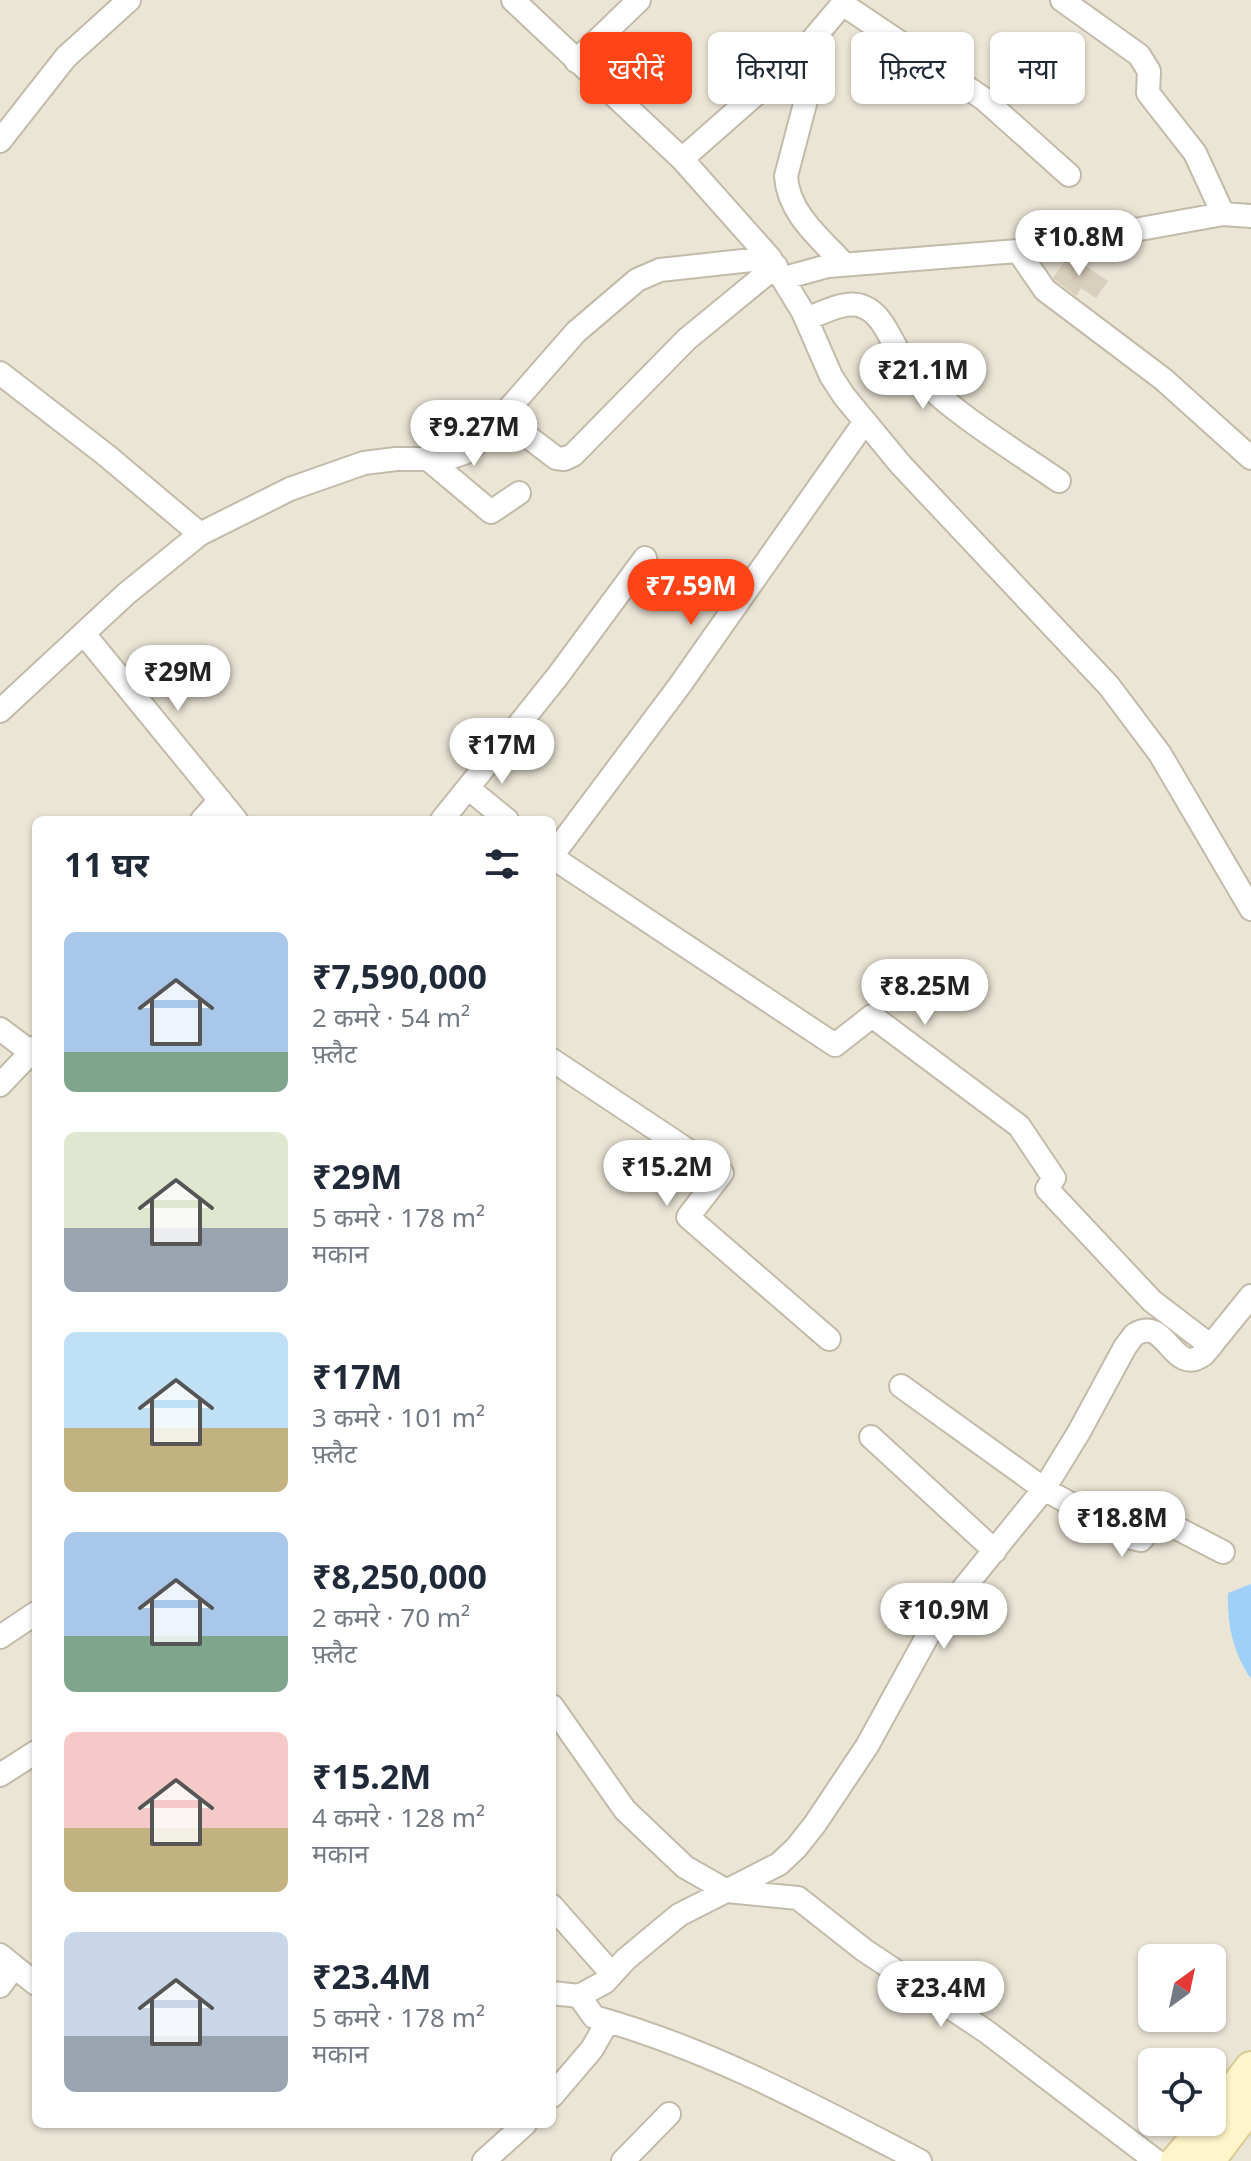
<!DOCTYPE html>
<html lang="hi">
<meta charset="utf-8">
<style>
body{margin:0;font-family:"Noto Sans","Noto Sans Devanagari",sans-serif;background:#f6f6f7;color:#1f2937;height:100vh;display:flex;flex-direction:column;font-size:30px;white-space:nowrap}
*{box-sizing:border-box;margin:0}
p{font-size:26px;color:#747a83}
.icon{flex:none;width:44px;height:44px;fill:none;stroke:currentColor;stroke-width:2;stroke-linecap:round;stroke-linejoin:round}
.map{position:relative;flex:1;overflow:hidden}
.sheet{position:absolute;left:32px;top:816px;width:524px;height:1312px;display:flex;flex-direction:column;background:#fff;border-radius:12px;box-shadow:0 2px 6px #0004}
.sheet>*{flex:none}
.guide{position:absolute;left:580px;top:32px;width:550px;height:72px;display:flex;gap:16px}
.needle{width:52px;rotate:33deg}
.controls{position:absolute;left:1138px;top:1944px;display:grid;gap:16px}
.controls a{display:grid;place-items:center;width:88px;height:88px;border-radius:12px;background:#fff;box-shadow:0 2px 6px #0004;font-size:40px}
.price{position:absolute;translate:-50% -68px;padding:0 18px;border-radius:28px;background:#fff;color:#222;font-size:26px;line-height:52px;filter:drop-shadow(0 2px 4px #0008)}
.price::after{content:'';position:absolute;left:50%;top:48px;width:24px;height:18px;margin-left:-12px;background:inherit;clip-path:polygon(0 0,100% 0,50% 100%)}
.price.selected{background:#ff4517;color:#fff}
ul{padding:0;list-style:none}
li{display:flex;align-items:center;gap:24px;height:200px;padding:0 32px}
li span{display:grid;place-items:center;flex:none;width:224px;height:160px;border-radius:12px;color:#555}
li>.icon{margin-inline-start:auto}
span .icon{width:96px;height:96px;fill:#fffc;stroke-width:1}
li b{font-size:34px}
h2{display:flex;justify-content:space-between;align-items:center;height:96px;padding:0 32px;font-size:34px}
.chip{padding:0 28px;border-radius:12px;background:#fff;box-shadow:0 2px 6px #0004;font-size:28px;line-height:72px}
.chip.selected{background:#ff4517;color:#fff}
.map>svg:first-child{display:block}
</style>
<div class="map">
<svg width="1251" height="2161" viewBox="0 0 1251 2161">
<rect width="100%" height="100%" fill="#f6f3e9"/>
<path fill="#ebe5d6" fill-rule="evenodd" d="M0,0H1251V2161H0ZM36,820H552V2124H36ZM1152,1958H1212V2018H1152ZM1152,2062H1212V2122H1152Z"/>
<path fill="#9fd0f9" d="M1251,1584V1679C1233,1653 1227,1624 1228,1593Z"/>
<path fill="#d9cfbd" d="M1068,256H1071L1108,281L1096,298L1081,288L1076,296L1053,278Z"/>
<g fill="none" stroke-linecap="round" stroke-linejoin="round">
<g stroke="#c3bbaa" stroke-width="26">
<path id="street" d="M513,0L682,159L770,258L803,312L831,376L844,396L901,465L1109,686L1160,754L1251,909
M1062,0L1139,55L1149,71L1148,93L1195,153L1223,214
M844,5L984,99L1069,175
M797,58L809,69L811,81L786,176C788,213 820,238 844,264
M576,61L639,0
M0,141L66,57L129,0
M682,159L797,58L846,0
M1018,251L1045,290L1163,379L1251,458
M784,278L828,266L1018,251L1223,214L1251,216
M806,319C823,313 846,299 864,307C884,315 891,343 904,360C941,407 1010,447 1059,481
M0,373L106,455L200,534
M502,417L556,458L564,459L573,455L687,339L776,266
M428,459L491,512L519,493
M84,634L236,820
M0,711L126,594L200,534L290,489L364,463L396,459H446L464,453L484,437L576,332L637,280L660,270L770,258
M468,788L507,820
M202,820L220,800
M442,820L557,677L645,558
M552,856L680,685L864,423
M552,857L835,1045L872,1016L1019,1126L1054,1178L1047,1189L1152,1301L1211,1346
M0,1029L32,1053
M552,1060L722,1173L688,1217L829,1339
M0,1085L36,1047
M901,1386L1044,1489L1132,1538L1141,1540L1154,1524L1163,1521L1223,1552
M871,1437L995,1551
M0,1637L36,1613
M552,1706L625,1810L685,1867L727,1891L798,1898L864,1950L987,2032L1156,2161
M0,1775L36,1752
M552,1906L612,1974
M0,1955L36,1984
M0,1986L14,1967
M552,1993L579,1996L594,2017C710,2049 814,2106 920,2161
M579,1996L605,1982L626,1959L679,1915L779,1864L796,1848L815,1824L867,1746L933,1626L1044,1489L1079,1432L1125,1347L1134,1335C1167,1313 1172,1379 1204,1354L1251,1296
M552,2096L592,2049L608,2021
M484,2161L525,2124
M623,2161L669,2114"/>
</g>
<g stroke="#dbcb94" stroke-width="36">
<path id="secondary" d="M1212,2119L1251,2068
M1177,2161L1210,2122
M1208,2161L1251,2104"/>
</g>
<use href="#street" stroke="#fff" stroke-width="22"/>
<use href="#secondary" stroke="#fff5ca" stroke-width="32"/>
</g>
</svg>
<div class="controls">
<a><svg class="needle" viewBox="-14 -14 28 28"><path d="M0-13l5 13h-10z" fill="#e53935"/><path d="M0 13l5-13h-10z" fill="#747a83"/></svg></a>
<a><svg class="icon" aria-label="locate" viewBox="0 0 24 24"><circle cx="12" cy="12" r="6"/><path d="M12 2v4M12 18v4M2 12h4M18 12h4"/></svg></a>
</div>
<b class="price" style="left:1079px;top:278px">₹10.8M</b>
<b class="price" style="left:923px;top:411px">₹21.1M</b>
<b class="price" style="left:474px;top:468px">₹9.27M</b>
<b class="price selected" style="left:691px;top:627px">₹7.59M</b>
<b class="price" style="left:178px;top:713px">₹29M</b>
<b class="price" style="left:502px;top:786px">₹17M</b>
<b class="price" style="left:925px;top:1027px">₹8.25M</b>
<b class="price" style="left:667px;top:1208px">₹15.2M</b>
<b class="price" style="left:1122px;top:1559px">₹18.8M</b>
<b class="price" style="left:944px;top:1651px">₹10.9M</b>
<b class="price" style="left:941px;top:2029px">₹23.4M</b>
<div class="guide">
<a class="chip selected">खरीदें</a>
<a class="chip">किराया</a>
<a class="chip">फ़िल्टर</a>
<a class="chip">नया</a>
</div>
<section class="sheet">
<h2>11 घर<svg class="icon" aria-label="filters" viewBox="0 0 24 24"><path d="M4 7h16M4 17h16"/><circle cx="9" cy="7" r="2"/><circle cx="15" cy="17" r="2"/></svg></h2>
<ul>
<li><span style="background:linear-gradient(#a9c7e8 75%,#7fa58c 0)"><svg class="icon" aria-label="home" viewBox="0 0 24 24"><path d="M3 11l9-7 9 7M6 9v11h12V9"/></svg></span><div><b>₹7,590,000</b><p>2 कमरे · 54 m²</p><p>फ़्लैट</p></div></li>
<li><span style="background:linear-gradient(#dfe7d0 60%,#9aa5b1 0)"><svg class="icon" aria-label="home" viewBox="0 0 24 24"><path d="M3 11l9-7 9 7M6 9v11h12V9"/></svg></span><div><b>₹29M</b><p>5 कमरे · 178 m²</p><p>मकान</p></div></li>
<li><span style="background:linear-gradient(#bfe0f5 60%,#c2b280 0)"><svg class="icon" aria-label="home" viewBox="0 0 24 24"><path d="M3 11l9-7 9 7M6 9v11h12V9"/></svg></span><div><b>₹17M</b><p>3 कमरे · 101 m²</p><p>फ़्लैट</p></div></li>
<li><span style="background:linear-gradient(#a9c7e8 65%,#7fa58c 0)"><svg class="icon" aria-label="home" viewBox="0 0 24 24"><path d="M3 11l9-7 9 7M6 9v11h12V9"/></svg></span><div><b>₹8,250,000</b><p>2 कमरे · 70 m²</p><p>फ़्लैट</p></div></li>
<li><span style="background:linear-gradient(#f6c9c9 60%,#c2b280 0)"><svg class="icon" aria-label="home" viewBox="0 0 24 24"><path d="M3 11l9-7 9 7M6 9v11h12V9"/></svg></span><div><b>₹15.2M</b><p>4 कमरे · 128 m²</p><p>मकान</p></div></li>
<li><span style="background:linear-gradient(#c9d6e8 65%,#9aa5b1 0)"><svg class="icon" aria-label="home" viewBox="0 0 24 24"><path d="M3 11l9-7 9 7M6 9v11h12V9"/></svg></span><div><b>₹23.4M</b><p>5 कमरे · 178 m²</p><p>मकान</p></div></li>
</ul>
</section>
</div>
